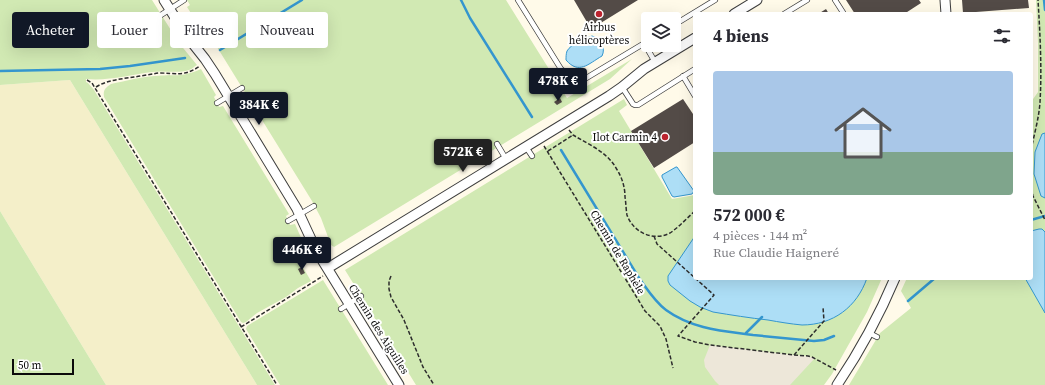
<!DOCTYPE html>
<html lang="fr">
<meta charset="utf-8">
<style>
body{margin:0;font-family:"Source Serif 4",serif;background:#f7f7f7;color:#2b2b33;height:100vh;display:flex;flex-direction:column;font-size:15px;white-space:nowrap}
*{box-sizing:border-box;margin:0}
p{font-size:13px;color:#7c7c81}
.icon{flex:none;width:22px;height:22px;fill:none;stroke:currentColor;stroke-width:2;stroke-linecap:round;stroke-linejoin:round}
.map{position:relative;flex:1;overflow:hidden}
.sheet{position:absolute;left:693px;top:12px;width:340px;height:268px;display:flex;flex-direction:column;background:#fff;border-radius:4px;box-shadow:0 4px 16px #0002}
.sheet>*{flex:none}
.hud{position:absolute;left:12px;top:12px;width:380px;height:36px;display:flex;gap:8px}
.controls{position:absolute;left:641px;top:12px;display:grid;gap:8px}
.controls a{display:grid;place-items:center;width:40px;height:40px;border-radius:4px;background:#fff;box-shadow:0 4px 16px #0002;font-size:20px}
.scale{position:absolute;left:12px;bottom:10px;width:62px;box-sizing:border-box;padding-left:4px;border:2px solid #0b0b0b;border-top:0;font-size:11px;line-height:14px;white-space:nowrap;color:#0b0b0b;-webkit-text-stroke:3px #fff;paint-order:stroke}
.price{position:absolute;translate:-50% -34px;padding:0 9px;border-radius:4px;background:#111827;color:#fff;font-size:13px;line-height:26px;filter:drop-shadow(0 1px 2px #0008)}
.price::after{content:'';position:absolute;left:50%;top:24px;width:12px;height:9px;margin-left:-6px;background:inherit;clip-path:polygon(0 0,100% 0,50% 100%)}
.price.active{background:#222;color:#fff}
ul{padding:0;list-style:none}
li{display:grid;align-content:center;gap:8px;height:212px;padding:0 20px}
li span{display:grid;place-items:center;height:124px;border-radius:4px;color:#555}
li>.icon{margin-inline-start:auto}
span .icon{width:72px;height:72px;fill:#fffc;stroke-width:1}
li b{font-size:17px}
h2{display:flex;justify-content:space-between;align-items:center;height:48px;padding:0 20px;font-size:17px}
.chip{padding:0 14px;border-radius:4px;background:#fff;box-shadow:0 4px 16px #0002;font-size:14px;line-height:36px}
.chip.active{background:#111827;color:#fff}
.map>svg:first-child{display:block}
</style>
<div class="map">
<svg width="1045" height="385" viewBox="0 0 1045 385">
<rect width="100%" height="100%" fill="#fffae9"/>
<path fill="#f4efc9" d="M70,80L257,385H106L0,211V85Z"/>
<path fill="#d1e9b3" d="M0,0H152L179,43L197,65C195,66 192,69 189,70C177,74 164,70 152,72C129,75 109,81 86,79V82L88,83L94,90L275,385H257L70,80L0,85Z
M187,0H506L567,98L632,59L610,79L334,247L331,245L321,218L312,201L217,47L201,29L187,7L190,5Z
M1036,0H1045V385H849L880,333L911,308L901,291L907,278H1031V102L1038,92V43Z
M201,69L216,95L214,97L219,107L223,106L289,214L286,216L290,225L295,224L310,258L301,264L311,281L298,288L286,297L257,313L246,322L243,323L241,322L104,97C103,90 105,88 111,84C125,81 140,77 155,76C173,74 182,78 201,69Z
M624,99L627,105L619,111L672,199L695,195V278H882L867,312L832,374L824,385H416L345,270Z
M0,211L106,385H0Z
M323,280L388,385H280L246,329L247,326Z"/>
<path fill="#ede7d9" d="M710,345L794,355L808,356L815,358L790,385H719L715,381L705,367L704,360Z"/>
<path fill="#addef6" stroke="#3496ce" d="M592,36C601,38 606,48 602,56C588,64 579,75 566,60C566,57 566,54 567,51C571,44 585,38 592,36Z
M1045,133V198L1041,196L1034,174L1035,152L1042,134Z
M676,167H677L694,191L692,194L674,197L672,196L662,177V175Z
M1039,229H1042L1045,232V313L1025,278H1031V231Z
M695,236V278H867C857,307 833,325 802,325C791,324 779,322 768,320C750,318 731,315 713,312L700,307L690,301L670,285L668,281V276Z"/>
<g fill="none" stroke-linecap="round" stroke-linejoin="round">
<path stroke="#3496ce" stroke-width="2.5" d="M461,0L470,18L532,117
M1044,0L1045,10
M220,50L302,0
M0,71L100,69L130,66L185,58
M561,150L639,278C647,289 655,302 666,310C692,329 723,331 753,335C774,337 794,339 814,341L824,340L834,336
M1031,220L1045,216
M908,301L935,278
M746,333L762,317"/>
</g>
<path fill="#534b47" d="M574,0H638L591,29Z
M846,0H919L921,3L904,14H855Z
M962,0H1028L1029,8L963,13Z
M826,9L829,14H818Z
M560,98L562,102L557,105L554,102Z
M683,99L695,117V142L654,168L631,131Z
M302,267L305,273L301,275L298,269Z"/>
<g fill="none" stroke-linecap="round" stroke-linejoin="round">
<g stroke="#3e3e3e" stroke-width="6">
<path id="lane" d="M518,0L561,69L569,76L583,80L648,41
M835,0L844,14
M784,14L807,0
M161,15L184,0
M674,25L715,0
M644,43L655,62
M683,76L695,96
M622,87L633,104L635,105H638L695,69
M217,103L242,88
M497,144L506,159
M526,147L532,156
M288,221L314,206
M341,309L361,296
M869,333L877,337"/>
</g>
<g stroke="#3e3e3e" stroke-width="11">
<path id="street" d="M164,0L186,35L205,59L215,74L297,209L316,250L399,385
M945,0L946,14
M734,14L757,0
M328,268L609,96L622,87L644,69L695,38
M837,385C860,351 879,316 895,278"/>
</g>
<path stroke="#2d2d2d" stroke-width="1.5" stroke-dasharray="4 2" stroke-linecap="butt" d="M87,80L92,83L95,88L277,385
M96,87C107,80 121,79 134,77C142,76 151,74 159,73C176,73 184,77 200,66
M569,130L573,135C588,144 607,152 616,168C622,177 625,187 625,197C626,203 626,210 627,215C633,232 653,242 670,233C679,227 687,218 695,211
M544,146L639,301L645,311L660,326L666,339L673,368
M1031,150C1034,135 1039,118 1040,102C1042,69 1040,33 1038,0
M548,151L573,135
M1031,188L1033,196L1045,220
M654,236L657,244L695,278
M391,276L389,281V289L391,297L404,320L423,367L434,385
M695,278L714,295L678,336L695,342L710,345L794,355L808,356L812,357L836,370
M241,327L323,276
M794,355L824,321L823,307"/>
<use href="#lane" stroke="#fff" stroke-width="4.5"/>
<use href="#street" stroke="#fff" stroke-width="9"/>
</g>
<g fill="#bb232f" stroke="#fff" stroke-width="1.5">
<circle cx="599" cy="14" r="4"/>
<circle cx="665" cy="137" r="4"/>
</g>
<g text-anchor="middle" stroke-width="4" stroke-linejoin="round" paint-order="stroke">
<g font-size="11" fill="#0b0b0b" stroke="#fff">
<text x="599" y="31">Airbus<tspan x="599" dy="13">hélicoptères</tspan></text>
<text x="657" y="141" text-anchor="end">Ilot Carmin 4</text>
</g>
<g font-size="11" fill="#0b0b0b" stroke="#fff">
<text transform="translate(618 252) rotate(59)" y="4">Chemin de Raphèle</text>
<text transform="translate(379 329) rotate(58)" y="4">Chemin des Aiguilles</text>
</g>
</g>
</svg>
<div class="controls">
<a><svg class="icon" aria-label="layers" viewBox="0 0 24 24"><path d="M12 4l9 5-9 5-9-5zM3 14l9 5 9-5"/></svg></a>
</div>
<div class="scale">50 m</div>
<b class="price" style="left:558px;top:102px">478K €</b>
<b class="price" style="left:259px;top:126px">384K €</b>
<b class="price active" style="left:463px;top:173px">572K €</b>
<b class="price" style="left:302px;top:271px">446K €</b>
<div class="hud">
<a class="chip active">Acheter</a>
<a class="chip">Louer</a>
<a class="chip">Filtres</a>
<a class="chip">Nouveau</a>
</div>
<section class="sheet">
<h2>4 biens<svg class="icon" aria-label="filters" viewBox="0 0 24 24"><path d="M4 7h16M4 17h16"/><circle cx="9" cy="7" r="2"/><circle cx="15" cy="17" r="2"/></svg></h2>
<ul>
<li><span style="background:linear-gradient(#a9c7e8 65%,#7fa58c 0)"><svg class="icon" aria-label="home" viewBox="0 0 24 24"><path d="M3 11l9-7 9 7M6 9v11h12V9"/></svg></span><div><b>572 000 €</b><p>4 pièces · 144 m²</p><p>Rue Claudie Haigneré</p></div></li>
</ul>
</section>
</div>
